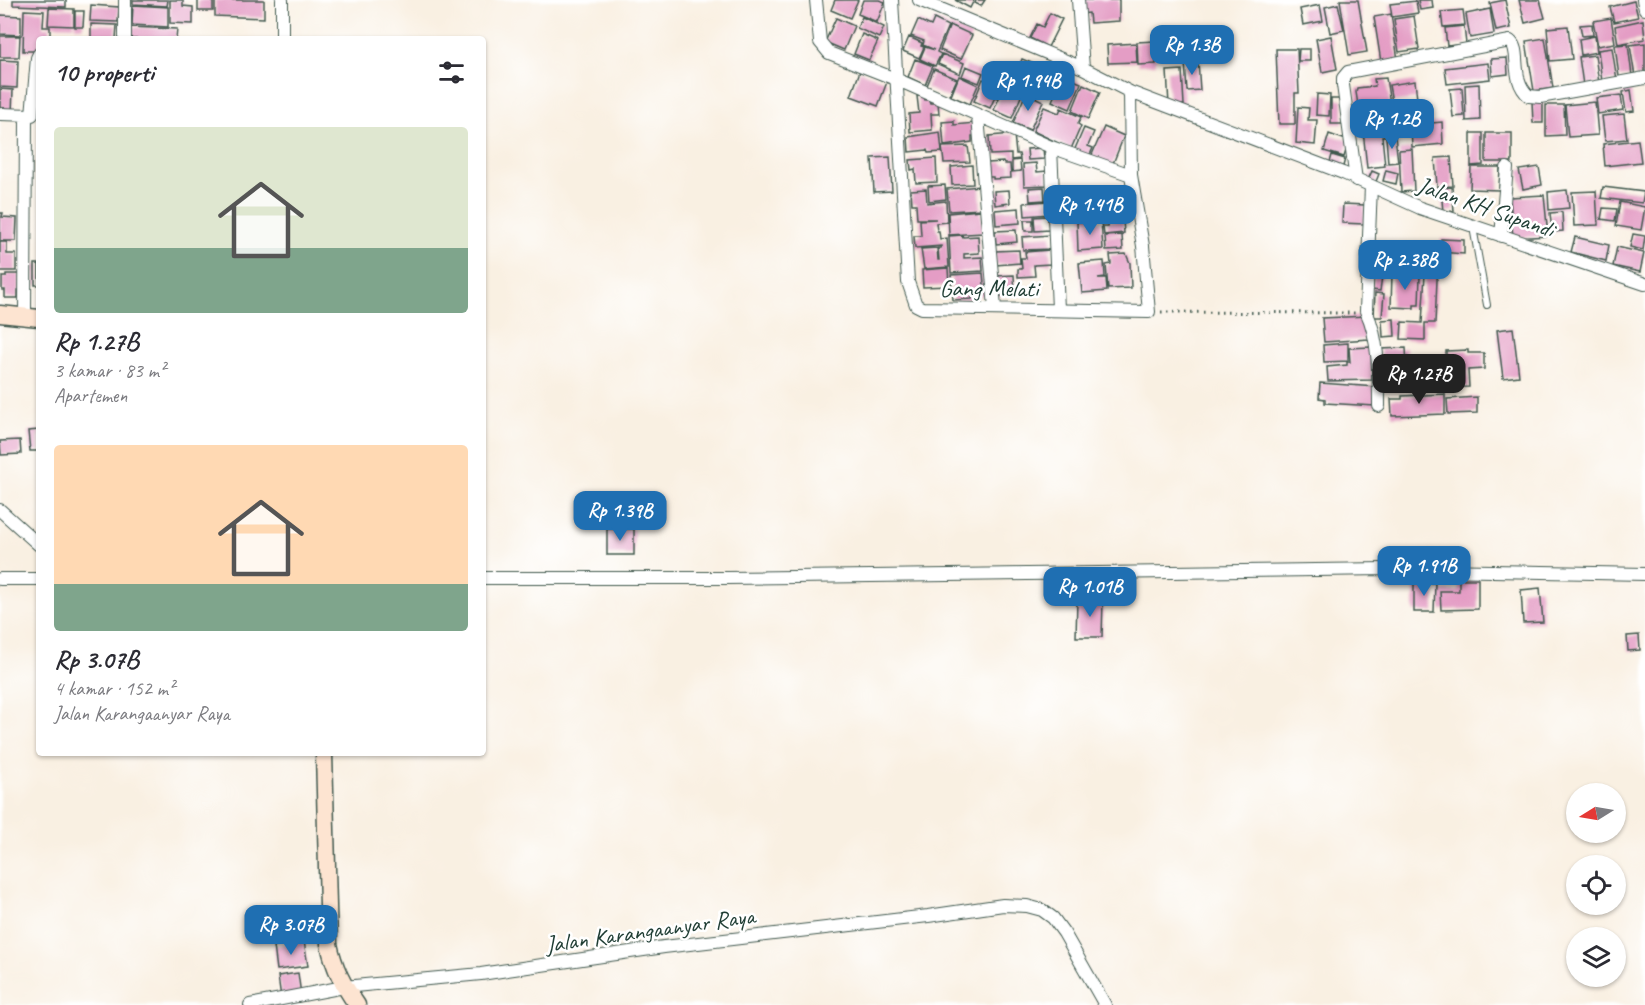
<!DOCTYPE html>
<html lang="id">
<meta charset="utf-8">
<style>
body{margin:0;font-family:Caveat,sans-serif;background:#f2f2f3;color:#2b2b33;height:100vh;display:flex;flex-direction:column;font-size:22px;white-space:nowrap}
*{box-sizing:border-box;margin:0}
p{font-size:20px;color:#7c7c81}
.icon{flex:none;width:33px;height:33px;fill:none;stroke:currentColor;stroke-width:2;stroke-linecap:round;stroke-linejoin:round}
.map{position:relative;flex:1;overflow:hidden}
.sheet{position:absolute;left:36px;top:36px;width:450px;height:720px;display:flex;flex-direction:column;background:#fff;border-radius:6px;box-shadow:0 2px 4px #0004}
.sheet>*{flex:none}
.needle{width:39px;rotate:259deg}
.tools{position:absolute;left:1566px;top:783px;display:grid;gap:12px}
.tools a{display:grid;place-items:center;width:60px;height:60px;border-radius:50%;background:#fff;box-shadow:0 2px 4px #0004;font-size:30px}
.price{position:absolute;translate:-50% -51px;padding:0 14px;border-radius:12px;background:#1f6fb2;color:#fff;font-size:20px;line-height:39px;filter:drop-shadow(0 2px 3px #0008)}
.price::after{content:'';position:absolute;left:50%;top:36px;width:18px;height:14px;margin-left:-9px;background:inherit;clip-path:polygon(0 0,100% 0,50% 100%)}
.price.active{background:#222;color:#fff}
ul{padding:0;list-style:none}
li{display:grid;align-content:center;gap:12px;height:318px;padding:0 18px}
li span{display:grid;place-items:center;height:186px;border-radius:6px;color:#555}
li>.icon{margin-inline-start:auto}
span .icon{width:108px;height:108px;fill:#fffc;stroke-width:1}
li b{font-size:26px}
h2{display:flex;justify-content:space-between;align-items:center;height:72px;padding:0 18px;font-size:26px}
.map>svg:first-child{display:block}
</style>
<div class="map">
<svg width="1645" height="1005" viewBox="0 0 1645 1005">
<rect width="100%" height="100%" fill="#fff"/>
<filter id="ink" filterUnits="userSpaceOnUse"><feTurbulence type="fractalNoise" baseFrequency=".0167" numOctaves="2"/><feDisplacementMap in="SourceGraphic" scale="12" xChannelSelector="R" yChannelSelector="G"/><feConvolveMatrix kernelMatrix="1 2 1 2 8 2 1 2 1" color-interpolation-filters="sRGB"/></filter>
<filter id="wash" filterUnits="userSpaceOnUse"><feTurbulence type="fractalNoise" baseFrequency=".008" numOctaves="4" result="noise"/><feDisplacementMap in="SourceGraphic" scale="24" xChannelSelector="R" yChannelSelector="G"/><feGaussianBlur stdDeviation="1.35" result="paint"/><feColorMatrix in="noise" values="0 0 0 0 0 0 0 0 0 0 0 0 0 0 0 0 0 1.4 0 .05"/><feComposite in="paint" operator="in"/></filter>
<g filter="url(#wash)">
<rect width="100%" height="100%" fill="#f9f0e2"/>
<g id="blocks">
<path fill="#e49dc5" d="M13,0H66V7L13,5Z
M133,0H168L167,6L133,4Z
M170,0H183V6L193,7V24L170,23Z
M198,0H213V11H198Z
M215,0H264V18L215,16Z
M835,0H858L850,18L831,10Z
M863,0H879L885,2L877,22L858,14Z
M955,0H974L970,8Z
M976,0H985L981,6L975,3Z
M1080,0H1119V21L1090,23L1089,13L1080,14Z
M1340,0H1358L1367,52L1349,55Z
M1418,0H1432L1433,8L1420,10Z
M1505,0L1511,28L1496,31L1490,3Z
M1519,0H1540L1545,18L1525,23Z
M1416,1L1418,13L1392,17L1390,4Z
M1634,1L1638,17L1614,22L1610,7Z
M1338,4L1344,30L1330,33L1325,7Z
M91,5L119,7L118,22L90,21Z
M133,5L168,7V27L132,25Z
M1320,5L1323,21L1303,25L1300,9Z
M49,8L74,9V26L48,25Z
M1490,9L1494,34L1470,38L1466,14Z
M24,10L44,11L43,27H50V39H39V51H23Z
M1463,10L1465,25L1443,27L1441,12Z
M75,11H84L83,27H75Z
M1050,13L1062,19L1048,47L1030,38L1037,24L1043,27Z
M1391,14L1398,60L1381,62L1374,17Z
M0,15L21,16V35L0,34Z
M1414,16L1419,49L1399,52L1394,19Z
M862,17L884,27L879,38L857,28Z
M836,18L854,26L844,50L825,42Z
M1611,18L1615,43L1598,46L1593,21Z
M934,19L948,26L937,52L941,54L935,66L920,59L925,47L935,50L923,45L924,41L911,36L918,20L931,26Z
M1643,20L1645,39L1618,44L1615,26Z
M91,24L117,25L116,39H91Z
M1592,24L1593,35L1582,36L1580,25Z
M950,25L972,35L961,59L940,50Z
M1464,26L1466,44L1447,46L1445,28Z
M1568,26L1572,59L1550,61L1547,28Z
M129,27L177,29L176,39H129Z
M862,34L878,41L869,60L854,54Z
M0,36H20L19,57H0Z
M1331,36L1337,69L1322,72L1316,39Z
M1595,36L1597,52L1581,55L1579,39Z
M909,37L922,43L921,46L924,47L919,58L903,51Z
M1545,38L1553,88L1534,91L1526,41Z
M1155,41L1156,64L1138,65L1137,42Z
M1136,43L1137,62L1108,63L1107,45Z
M1645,43V76L1635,77L1630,45Z
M1628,44L1632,76L1619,77L1615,45Z
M1612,48L1617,80L1602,82L1598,50Z
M1276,49H1297L1299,93H1295V124H1279Z
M1299,49H1310V61H1298Z
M942,54L964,63L960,74L938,64Z
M1595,55L1599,83L1583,85L1579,57Z
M1507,58L1508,74L1492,76L1491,59Z
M915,59L933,66L925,85L908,77Z
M1022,59L1058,74L1050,96L1013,81Z
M0,60L18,61L17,88L0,87Z
M1198,61L1200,90L1187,91L1185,62Z
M1488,63L1490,79L1447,84L1445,68Z
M966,66L983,73L979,83L962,76Z
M934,69L957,79L948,98L926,88Z
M1182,70L1184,105H1169L1167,71Z
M860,71L887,82L878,106L851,96Z
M959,76L978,85L970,104L951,96Z
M1063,76L1081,83L1070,109L1052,101Z
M1386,78L1392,117L1382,118L1381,103L1358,105L1356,92L1357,88L1375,86L1374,79Z
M983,79L1002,88L998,98L995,97L990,108L974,101Z
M1415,81L1417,99L1392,102L1389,85Z
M1083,84L1100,92L1088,119L1072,111Z
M1479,84L1480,120L1466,121L1465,85Z
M1004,86L1022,94L1012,118L994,110Z
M1462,88L1464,116L1453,117L1450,89Z
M0,89L13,90L12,112L0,111Z
M1631,90L1634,111L1626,112L1623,92Z
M1026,93L1043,101L1030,130L1013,123Z
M1317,94L1330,95L1329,116L1316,115Z
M1621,95L1623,110L1598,114L1596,98Z
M917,96H924L925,100H929L930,103H938L939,114H931L932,130L910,132L909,114L919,113Z
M1331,99H1343V124H1331Z
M1532,101H1543V123H1533Z
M1595,102L1598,135L1568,137L1565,105Z
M1546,105H1564L1565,135L1546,136Z
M1044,107L1059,113L1061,108L1081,117L1078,124L1081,126L1071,149L1033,131Z
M1298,107L1309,108L1308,120H1317L1315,145L1296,143Z
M1624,114L1627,139L1605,141L1602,116Z
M1393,120L1394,135L1382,136L1385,166L1367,168L1362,121Z
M954,121V125L975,123V136H972V142L944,146L942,122Z
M1442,122L1443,144L1412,147L1411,125Z
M1104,127L1124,136L1112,166L1091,157Z
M1084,128L1094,132L1088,146L1093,148L1089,157L1074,151Z
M940,132L942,152L928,153L927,150L909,152L908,137Z
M1471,133H1483V165L1471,166Z
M1486,133H1512V162H1486Z
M1014,134L1016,154H1019L1020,159L1011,160V154L990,155L989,136Z
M1329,134L1349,141L1344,157L1324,151Z
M1395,136L1398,162L1388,163L1386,137Z
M1638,140L1641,162L1605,166L1603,144Z
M968,146L970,162L944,163L942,147Z
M1043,148L1044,159L1028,160L1027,149Z
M1412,149L1414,191L1401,192L1399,150Z
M1332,155L1345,159L1342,170L1329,166Z
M890,157L892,191L874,192L872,158Z
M1451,157L1453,186L1437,187L1435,158Z
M936,158L937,182L916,183L915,169L911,170L910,160Z
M1020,160L1021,171L1012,172V161Z
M1003,162L1004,164H1010L1011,178L993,179V177H989L988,163Z
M1036,163L1037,172L1047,171L1048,185L1024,186L1023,164Z
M972,165L973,184L952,185L951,167Z
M1471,167H1500L1499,190L1470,189Z
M1539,167L1542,185L1523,189L1519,170Z
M1386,170L1398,173L1396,184L1383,181Z
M1372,171L1379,174L1375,184L1368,180Z
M945,185L946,199L929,201L928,186Z
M980,186L981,209L949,211L947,189Z
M1044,187L1045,200L1030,201L1029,188Z
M1452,187L1454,211L1443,212L1441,188Z
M1603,187L1644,192L1642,203L1601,198Z
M926,189L927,203L946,201L947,222L936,223L937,231H939L940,239L947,238L949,267L924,269L921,249L937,248L938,260H939L938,248H941V246L915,248L914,236H921L920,220L936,219H917L916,204H912L911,190Z
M1098,189V202L1076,204L1075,190Z
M1009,190L1010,203L995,205L994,191Z
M1567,190L1569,208L1549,210L1548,192Z
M1596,191L1598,225L1574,226L1572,192Z
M1544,195L1548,236L1513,238L1510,197Z
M1048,201L1049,214L1025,216L1024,203Z
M1120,201L1121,214H1106L1105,202Z
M1620,202L1645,207L1641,230L1616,226Z
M1343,204L1365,205L1364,224L1342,223Z
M1093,205L1094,220L1082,221L1081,206Z
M1019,208L1020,223L996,225L995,210Z
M1603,208L1617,209L1615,221L1601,219Z
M981,210L983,233L949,235L948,213Z
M1562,212L1563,231L1552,232L1550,213Z
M0,213H3L2,217L17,218L16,241H0Z
M1048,216L1049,230L1035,231L1034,217Z
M1024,220H1033V231H1025Z
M1123,220L1124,233L1104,235L1103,227H1108V221Z
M1101,221L1103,249L1078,251L1077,222Z
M1016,230L1017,242L996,244L995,231Z
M1633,234L1645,236L1643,250L1630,247Z
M962,235L963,237L978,236L979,253L964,254V258L982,257L983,271L951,273L949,236Z
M1051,235L1052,249L1023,250L1022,237Z
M1122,235L1123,250L1106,251L1105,236Z
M1575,237L1609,245L1606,261L1571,252Z
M1441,239L1464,240V254L1440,252Z
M0,242H7V254H16V271H0Z
M1617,247L1644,253L1640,272L1613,266Z
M1019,250L1020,263L996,265L995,251Z
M1050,250L1051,264L1034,265L1035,276L1018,277V269H1022L1021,258H1026L1025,252Z
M1388,253L1421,255L1420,272L1387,270Z
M1126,254L1130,263L1131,288L1108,289L1106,265L1111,264L1110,255Z
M1375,258L1383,259L1382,274L1374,273Z
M1426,258L1438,259L1435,323H1425V340L1401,339L1402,322L1422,323Z
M1104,261L1105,277L1098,278H1106L1107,291L1082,293L1079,263Z
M35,264H39V285H35Z
M948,268L949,286L923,287L922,270Z
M983,273L985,295L972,296V299L953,300L951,275Z
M6,274H20V290H18V298H5V290H2V277H6Z
M1392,274L1420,275L1419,305H1414V308L1391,307Z
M1014,275L1015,295L997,296L995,276Z
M1374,275L1382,276L1380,291L1372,290Z
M1375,293L1384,294L1382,317H1374Z
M1368,316L1369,339L1324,342L1322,318Z
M1394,319L1395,336L1383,337L1382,320Z
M1513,328L1519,376L1503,378L1497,330Z
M1348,343V361L1324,362L1323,345Z
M1371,347L1372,380L1328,381L1327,367L1347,365V362H1350L1349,348Z
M1406,348L1407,365H1395L1396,380L1384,381L1380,349Z
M1468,350V353H1484V369L1468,370L1469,387L1408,388L1407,366L1446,365V351Z
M1320,383L1376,387L1375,406L1325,403V399L1319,398Z
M1445,394V414L1392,416L1391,399H1402V396Z
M1477,397V413L1448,414L1447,399Z
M39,430V451H30L28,431Z
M20,440L21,454L1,455L0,441Z
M607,529H634V555H607Z
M1459,579H1478V609L1441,610L1440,591H1459Z
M1414,582L1435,583L1434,612H1414Z
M1540,588L1543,622L1523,623L1521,590Z
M1077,600H1103L1102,637H1076Z
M1639,635L1640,650L1628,651L1627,636Z
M304,941L308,966L277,970L274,946Z
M298,973L301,995L281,998L278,976Z"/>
</g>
</g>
<g filter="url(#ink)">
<use href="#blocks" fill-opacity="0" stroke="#40584e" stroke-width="1.5"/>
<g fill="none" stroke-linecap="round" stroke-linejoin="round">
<g stroke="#40584e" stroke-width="8">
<path id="lane" d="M1473,227L1487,305"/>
</g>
<g stroke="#40584e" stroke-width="14">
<path id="street" d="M816,0L820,42L829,53L898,80L1051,147L1131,175
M892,0L908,282L916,305L922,308L1149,312L1143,246L1131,175L1130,92
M919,0L1083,68L1130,92L1343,173L1420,208L1645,284
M1078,0L1083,68
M1643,0L1645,9
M125,39V0
M282,39V0
M0,114L32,115
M32,115L37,58L39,54
M978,117L995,308
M1051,147L1058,309
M1356,180L1343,85V78L1348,72L1510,41C1522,50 1509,79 1529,96L1540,97L1645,78
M1371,186L1366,311C1379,338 1379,376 1379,406
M1501,236L1507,168
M25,317L26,115
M0,510L39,545
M483,578H727L1385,569L1645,574
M0,579H39
M250,1005L344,987L481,974L664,947L928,916L1003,905L1027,906L1042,910L1053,918L1064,933L1105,1005"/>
</g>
<g stroke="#40584e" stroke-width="19">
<path id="secondary" d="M0,314L39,318
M324,753L329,944C334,968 343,985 357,1005"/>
</g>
<path stroke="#40584e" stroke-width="3" stroke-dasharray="1.5 4.5" stroke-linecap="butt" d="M1161,312L1355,313"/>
<use href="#lane" stroke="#fff" stroke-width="6"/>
<use href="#street" stroke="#fff" stroke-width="12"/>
<use href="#secondary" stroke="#fde4d1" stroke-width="16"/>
</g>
</g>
<g text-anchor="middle" stroke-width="5" stroke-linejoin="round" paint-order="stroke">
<g font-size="24" fill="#1f3d34" stroke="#fff">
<text transform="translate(1486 207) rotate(19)" y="8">Jalan KH Supandi</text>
<text x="989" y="296">Gang Melati</text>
<text transform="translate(650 930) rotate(-8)" y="8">Jalan Karangaanyar Raya</text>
</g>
</g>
</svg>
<div class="tools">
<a><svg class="needle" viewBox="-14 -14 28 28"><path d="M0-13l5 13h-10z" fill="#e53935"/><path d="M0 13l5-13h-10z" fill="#7c7c81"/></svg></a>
<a><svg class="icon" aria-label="locate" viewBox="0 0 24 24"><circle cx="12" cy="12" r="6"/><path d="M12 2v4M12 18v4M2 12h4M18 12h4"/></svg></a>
<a><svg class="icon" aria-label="layers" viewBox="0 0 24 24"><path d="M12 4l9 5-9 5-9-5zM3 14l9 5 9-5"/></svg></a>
</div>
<b class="price" style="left:1192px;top:76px">Rp 1.3B</b>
<b class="price" style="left:1028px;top:112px">Rp 1.94B</b>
<b class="price" style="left:1392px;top:150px">Rp 1.2B</b>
<b class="price" style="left:1090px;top:236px">Rp 1.41B</b>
<b class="price" style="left:1405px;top:291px">Rp 2.38B</b>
<b class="price active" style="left:1419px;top:405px">Rp 1.27B</b>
<b class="price" style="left:620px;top:542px">Rp 1.39B</b>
<b class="price" style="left:1424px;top:597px">Rp 1.91B</b>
<b class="price" style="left:1090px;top:618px">Rp 1.01B</b>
<b class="price" style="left:291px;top:956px">Rp 3.07B</b>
<section class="sheet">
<h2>10 properti<svg class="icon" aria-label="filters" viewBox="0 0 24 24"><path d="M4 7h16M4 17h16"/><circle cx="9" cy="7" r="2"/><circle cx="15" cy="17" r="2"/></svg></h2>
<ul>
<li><span style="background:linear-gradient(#dfe7d0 65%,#7fa58c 0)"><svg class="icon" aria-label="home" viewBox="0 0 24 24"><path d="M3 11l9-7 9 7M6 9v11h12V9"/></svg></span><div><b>Rp 1.27B</b><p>3 kamar · 83 m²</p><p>Apartemen</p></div></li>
<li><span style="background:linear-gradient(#ffd9b3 75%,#7fa58c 0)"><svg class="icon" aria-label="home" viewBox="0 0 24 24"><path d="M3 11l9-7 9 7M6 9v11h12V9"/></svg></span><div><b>Rp 3.07B</b><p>4 kamar · 152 m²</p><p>Jalan Karangaanyar Raya</p></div></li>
</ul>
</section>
</div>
